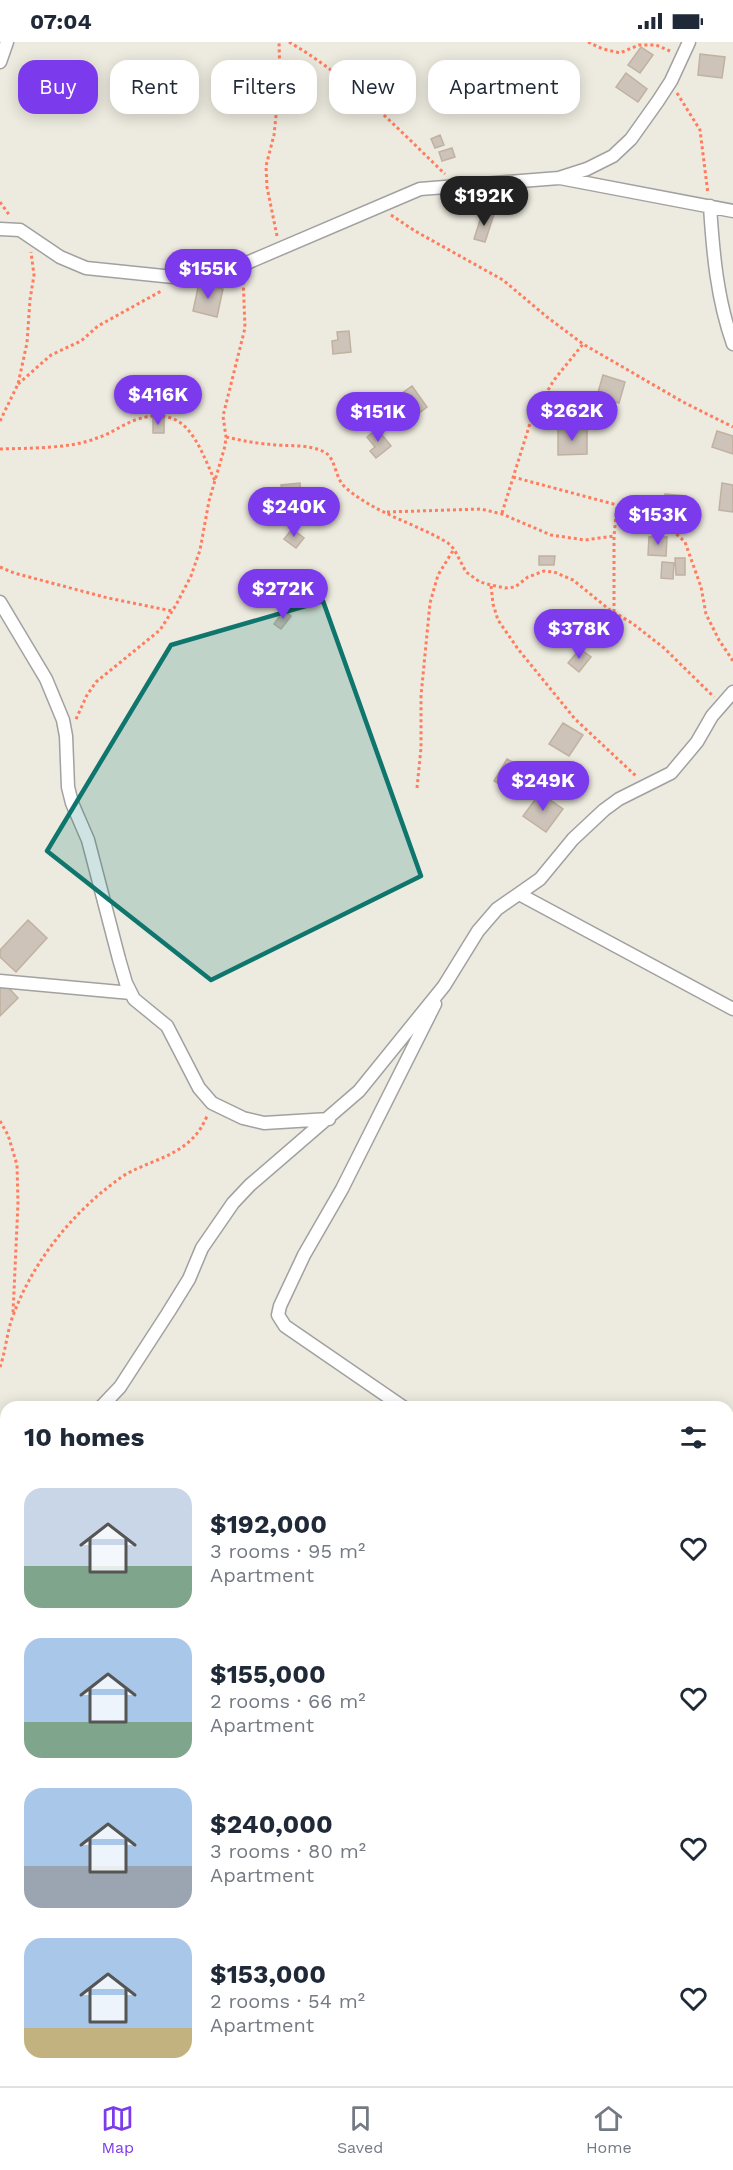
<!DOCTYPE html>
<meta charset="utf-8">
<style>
body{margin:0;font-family:"Work Sans",sans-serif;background:#f2f2f3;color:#1f2937;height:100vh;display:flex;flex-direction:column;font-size:22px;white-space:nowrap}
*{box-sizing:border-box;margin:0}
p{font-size:20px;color:#747a83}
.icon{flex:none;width:33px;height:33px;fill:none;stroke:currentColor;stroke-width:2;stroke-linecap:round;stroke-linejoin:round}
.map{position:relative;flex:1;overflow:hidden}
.drawer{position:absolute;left:0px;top:1359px;width:734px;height:686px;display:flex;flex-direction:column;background:#fff;border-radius:18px 18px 0 0;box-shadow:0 3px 15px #0003}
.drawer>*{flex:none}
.top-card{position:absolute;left:18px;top:18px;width:698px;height:54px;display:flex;gap:12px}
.price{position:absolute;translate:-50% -51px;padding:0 14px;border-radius:21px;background:#7c3aed;color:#fff;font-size:20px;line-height:39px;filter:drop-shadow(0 2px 3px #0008)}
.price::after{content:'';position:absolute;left:50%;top:36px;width:18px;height:14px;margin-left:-9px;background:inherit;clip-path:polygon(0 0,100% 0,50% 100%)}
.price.selected{background:#222;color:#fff}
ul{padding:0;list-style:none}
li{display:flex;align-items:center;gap:18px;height:150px;padding:0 24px}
li span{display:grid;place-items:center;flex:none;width:168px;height:120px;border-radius:18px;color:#555}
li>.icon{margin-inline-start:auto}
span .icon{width:72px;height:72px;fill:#fffc;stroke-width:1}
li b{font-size:26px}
h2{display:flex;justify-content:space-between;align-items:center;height:72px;padding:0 24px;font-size:26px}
.chip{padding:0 21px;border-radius:18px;background:#fff;box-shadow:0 3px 15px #0003;font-size:21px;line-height:54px}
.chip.selected{background:#7c3aed;color:#fff}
.status{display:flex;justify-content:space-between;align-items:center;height:42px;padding:0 30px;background:#fff;direction:ltr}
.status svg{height:16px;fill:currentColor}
.menu{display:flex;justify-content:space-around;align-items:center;height:84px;border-top:2px solid #e0e1e3;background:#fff;font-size:16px;color:#747a83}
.menu a{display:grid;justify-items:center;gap:3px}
.menu .selected{color:#7c3aed}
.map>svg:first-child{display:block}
</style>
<div class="status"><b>07:04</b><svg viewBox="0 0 49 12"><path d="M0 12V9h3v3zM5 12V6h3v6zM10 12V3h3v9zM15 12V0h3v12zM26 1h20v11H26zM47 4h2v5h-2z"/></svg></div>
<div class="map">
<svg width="733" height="2044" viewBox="0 0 733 2044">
<rect width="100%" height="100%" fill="#edeadf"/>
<path fill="#cdc3b8" stroke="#c0b1a0" stroke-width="1.5" d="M641,5L653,13L640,31L628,23Z
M700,12L725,15L722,36L698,33Z
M626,31L647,47L638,60L616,45Z
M440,93L444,103L435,106L431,97Z
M452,106L455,115L442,119L439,110Z
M483,169L494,172L485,200L474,197Z
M199,241L223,247L217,275L193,269Z
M349,289L351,310L333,312L332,299L338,298L337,290Z
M603,333L625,340L619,361L597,354Z
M412,344L427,365L410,378L394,357Z
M153,376H164V391H153Z
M587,386V412L558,413V387Z
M377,387L391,404L376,416L370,409L375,405L367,395Z
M717,389L733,394V412L712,405Z
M300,441L301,460L283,461L281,443Z
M722,441L733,443V470L719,468Z
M665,452L686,454L683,480L662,478Z
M292,487L304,496L296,506L284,497Z
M649,495H667L666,514L648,513Z
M539,514H555L554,523H539Z
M675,516H685V533H676Z
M662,520L674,521L673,537L661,536Z
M284,568L291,574L281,587L274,582Z
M580,607L591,615L579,630L568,621Z
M563,681L583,693L569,714L549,702Z
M507,717L530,729L517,752L494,739Z
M540,751L563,767L546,790L523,774Z
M28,878L47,896L16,930L0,915V908Z
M4,941L18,956L0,974V944Z
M74,2038H89L98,2040L97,2044H73Z"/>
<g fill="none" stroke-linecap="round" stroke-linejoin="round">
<g stroke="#a1a1a1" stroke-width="15">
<path id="street" d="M0,20L7,0
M560,136L733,169
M710,164C713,211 717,257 733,302
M0,187L20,188L60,215L86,226L183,236L211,234L242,223L420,147L559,136L587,127L613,114L631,97L658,59L671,39L689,0
M0,560L46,637L63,678L66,694L68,745L72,761L88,798L119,917L126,941L134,957L167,984L199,1046L212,1061L243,1076L264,1081L329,1077
M519,852L733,967
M0,939L131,951
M101,1365L120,1345L168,1271L189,1237L202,1206L233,1161L250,1143L359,1049L444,944L478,889L497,867L540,837L573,797L604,768L619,757L671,731L697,700L712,674L733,650
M403,1365L285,1284L278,1273L280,1264L304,1213L342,1147L435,962
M0,1457L6,1452
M728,1647L733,1649
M0,1740L6,1737
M728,1792L733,1789
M0,1836L6,1838
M728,1959L733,1963
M728,2007L733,2002
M525,2038L538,2044
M694,2044L697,2038"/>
</g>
<path stroke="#ff7d5e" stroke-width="3" stroke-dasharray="3 3" stroke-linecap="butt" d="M289,0C348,34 396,85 445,132
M588,0L603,7L620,11L639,3H656L670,9
M677,51L700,88L708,152
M0,160L10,174
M391,173L415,189L503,238L547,275L583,302L683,360L733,385
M277,194L267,145L266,124L274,93L280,35L279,0
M18,342L51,313L81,299L98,284L163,248
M0,379L18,342L27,301L30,258L34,233L31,210
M226,395C240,398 253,401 267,402C285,405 310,401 326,411C336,418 335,437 346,446C376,472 415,481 448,501L454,507L466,530L480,540L491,543L505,546L515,545L528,535L544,529L554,530L573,538L610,568L632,581L664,606L714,655
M0,407C29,406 70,407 97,396C110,392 122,383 135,378C187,361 197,400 215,439
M513,435L617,463L674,490L685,500L701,545L706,572L719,598L733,619
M387,470L481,467L502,472L551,493L585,498L614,494
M502,471L532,375L554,338L583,302
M0,525L14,531L108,556L172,569
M491,544L493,562L498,578L518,607L575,677L637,735
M614,570V494L617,464
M76,677L87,653L96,640L160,588L176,563L191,534L200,508L209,459L225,404L226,395L223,374L245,286L243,234
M417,746L421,706V654L430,561L438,533L454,507
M0,1079L8,1093L17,1123L18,1161L13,1271
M0,1325C6,1308 7,1288 14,1271C32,1224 63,1183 102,1150C110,1144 119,1136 128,1131C159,1115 192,1111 207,1074"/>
<use href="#street" stroke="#fff" stroke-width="12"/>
</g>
<path fill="#0f766e" fill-opacity="0.2" stroke="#0f766e" stroke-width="4.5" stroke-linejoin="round" d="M323,559L421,834L211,938L47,809L171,603Z"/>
</svg>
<b class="price selected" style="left:484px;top:185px">$192K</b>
<b class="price" style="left:208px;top:258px">$155K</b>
<b class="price" style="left:158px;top:384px">$416K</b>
<b class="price" style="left:572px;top:400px">$262K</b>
<b class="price" style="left:378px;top:401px">$151K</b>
<b class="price" style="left:294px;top:496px">$240K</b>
<b class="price" style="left:658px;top:504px">$153K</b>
<b class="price" style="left:283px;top:578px">$272K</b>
<b class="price" style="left:579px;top:618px">$378K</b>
<b class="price" style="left:543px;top:770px">$249K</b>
<div class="top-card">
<a class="chip selected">Buy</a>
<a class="chip">Rent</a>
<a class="chip">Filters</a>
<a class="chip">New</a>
<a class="chip">Apartment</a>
</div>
<section class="drawer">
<h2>10 homes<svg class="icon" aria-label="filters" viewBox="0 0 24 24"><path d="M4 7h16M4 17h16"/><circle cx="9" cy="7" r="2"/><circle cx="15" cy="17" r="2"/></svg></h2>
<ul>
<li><span style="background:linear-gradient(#c9d6e8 65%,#7fa58c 0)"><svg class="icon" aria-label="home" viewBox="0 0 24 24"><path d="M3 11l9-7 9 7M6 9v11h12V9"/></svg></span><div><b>$192,000</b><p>3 rooms · 95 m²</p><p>Apartment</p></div><svg class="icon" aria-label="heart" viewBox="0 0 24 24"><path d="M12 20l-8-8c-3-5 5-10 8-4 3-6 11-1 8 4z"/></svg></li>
<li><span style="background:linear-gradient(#a9c7e8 70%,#7fa58c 0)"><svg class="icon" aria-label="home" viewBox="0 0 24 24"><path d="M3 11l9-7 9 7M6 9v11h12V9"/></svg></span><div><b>$155,000</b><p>2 rooms · 66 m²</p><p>Apartment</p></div><svg class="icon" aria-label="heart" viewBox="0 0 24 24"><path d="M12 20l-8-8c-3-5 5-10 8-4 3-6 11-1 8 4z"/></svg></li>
<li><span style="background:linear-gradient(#a9c7e8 65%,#9aa5b1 0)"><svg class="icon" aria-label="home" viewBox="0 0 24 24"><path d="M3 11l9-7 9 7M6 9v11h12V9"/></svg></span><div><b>$240,000</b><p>3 rooms · 80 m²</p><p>Apartment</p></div><svg class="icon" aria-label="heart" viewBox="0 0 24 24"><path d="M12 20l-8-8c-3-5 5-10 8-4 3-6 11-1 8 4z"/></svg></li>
<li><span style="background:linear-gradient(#a9c7e8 75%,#c2b280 0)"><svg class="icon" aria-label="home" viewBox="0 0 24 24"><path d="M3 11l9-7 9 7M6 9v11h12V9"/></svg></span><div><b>$153,000</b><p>2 rooms · 54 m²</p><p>Apartment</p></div><svg class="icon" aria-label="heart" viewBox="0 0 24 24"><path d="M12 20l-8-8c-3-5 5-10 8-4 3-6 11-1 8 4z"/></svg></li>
</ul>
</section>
</div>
<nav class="menu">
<a class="selected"><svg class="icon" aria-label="map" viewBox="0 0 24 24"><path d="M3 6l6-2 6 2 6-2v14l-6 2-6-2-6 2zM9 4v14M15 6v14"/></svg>Map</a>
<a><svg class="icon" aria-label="saved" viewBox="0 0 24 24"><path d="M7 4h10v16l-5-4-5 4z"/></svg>Saved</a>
<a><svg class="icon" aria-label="home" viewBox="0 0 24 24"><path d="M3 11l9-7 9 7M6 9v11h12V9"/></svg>Home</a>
</nav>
